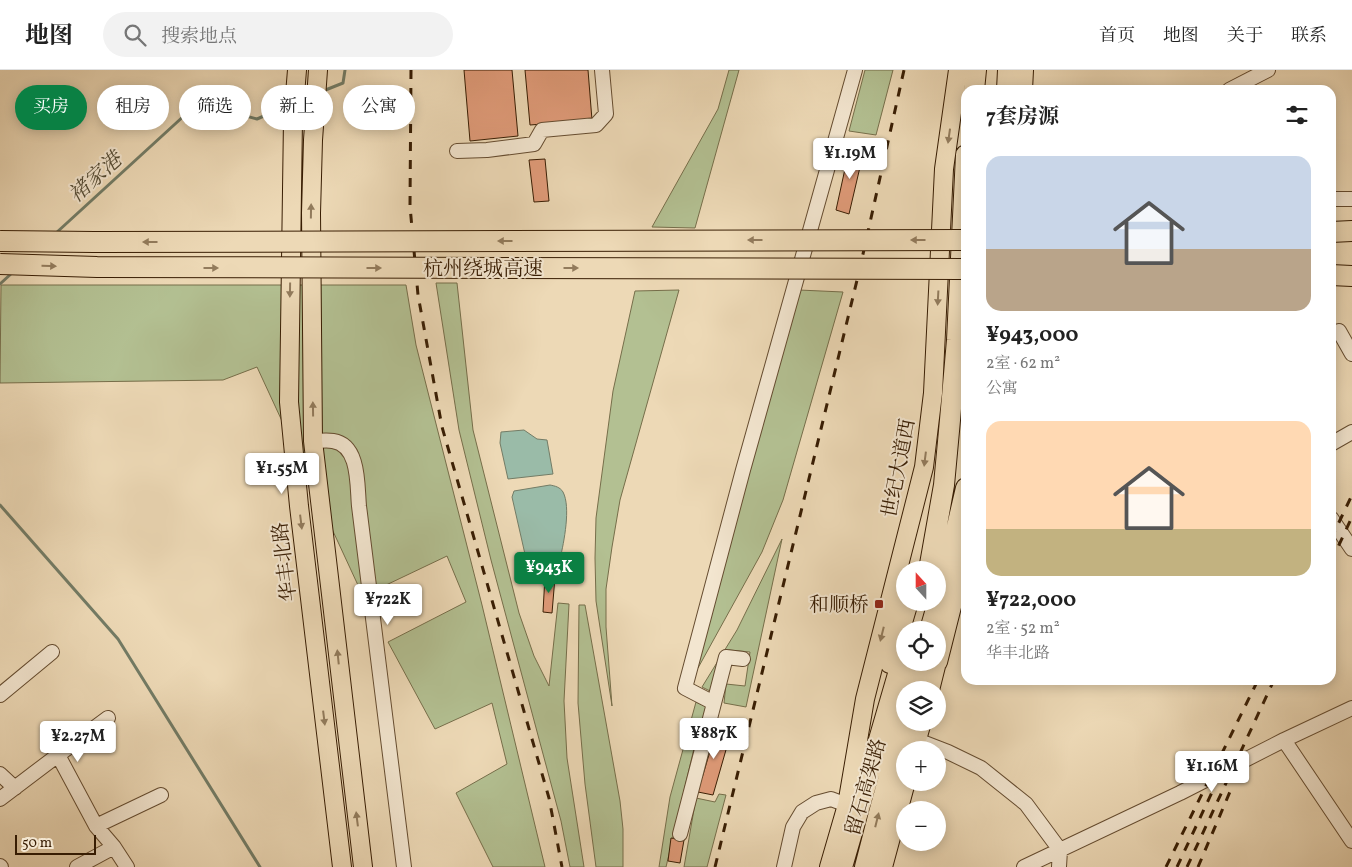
<!DOCTYPE html>
<html lang="zh">
<meta charset="utf-8">
<style>
body{margin:0;font-family:Vollkorn,"Noto Serif SC",serif;background:#f2f2f2;color:#222;height:100vh;display:flex;flex-direction:column;font-size:19px;white-space:nowrap}
*{box-sizing:border-box;margin:0}
p{font-size:16px;color:#767676}
.icon{flex:none;width:28px;height:28px;fill:none;stroke:currentColor;stroke-width:2;stroke-linecap:round;stroke-linejoin:round}
.map{position:relative;flex:1;overflow:hidden}
.panel{position:absolute;left:961px;top:15px;width:375px;height:600px;display:flex;flex-direction:column;background:#fff;border-radius:15px;box-shadow:0 2px 12px #0003}
.panel>*{flex:none}
.guide{position:absolute;left:15px;top:15px;width:475px;height:45px;display:flex;gap:10px}
.needle{width:32px;rotate:339deg}
.tools{position:absolute;left:896px;top:491px;display:grid;gap:10px}
.tools a{display:grid;place-items:center;width:50px;height:50px;border-radius:50%;background:#fff;box-shadow:0 2px 12px #0003;font-size:25px}
.scale{position:absolute;left:15px;bottom:12px;width:81px;box-sizing:border-box;padding-left:5px;border:2px solid #381d03;border-top:0;font-size:14px;line-height:18px;white-space:nowrap;color:#381d03;-webkit-text-stroke:4px #f3e6d0;paint-order:stroke}
.price{position:absolute;translate:-50% -42px;padding:0 11px;border-radius:5px;background:#fff;color:#222;font-size:16px;line-height:32px;filter:drop-shadow(0 1px 2px #0008)}
.price::after{content:'';position:absolute;left:50%;top:30px;width:15px;height:11px;margin-left:-8px;background:inherit;clip-path:polygon(0 0,100% 0,50% 100%)}
.price.on{background:#0b8043;color:#fff}
ul{padding:0;list-style:none}
li{display:grid;align-content:center;gap:10px;height:265px;padding:0 25px}
li span{display:grid;place-items:center;height:155px;border-radius:15px;color:#555}
li>.icon{margin-inline-start:auto}
span .icon{width:90px;height:90px;fill:#fffc;stroke-width:1}
li b{font-size:21px}
h2{display:flex;justify-content:space-between;align-items:center;height:60px;padding:0 25px;font-size:21px}
.tag{padding:0 18px;border-radius:22px;background:#fff;box-shadow:0 2px 12px #0003;font-size:18px;line-height:45px}
.tag.on{background:#0b8043;color:#fff}
header{display:flex;align-items:center;gap:30px;box-sizing:border-box;height:70px;padding:0 25px;background:#fff;border-bottom:1px solid #e0e0e0}
header strong{font-size:24px}
nav{display:flex;gap:28px;margin-inline-start:auto;font-size:18px}
.search{width:350px;height:45px;background:#f2f2f2;display:flex;align-items:center;gap:12px;box-sizing:border-box;padding:0 18px;border-radius:28px;color:#767676;font-size:19px}
.map>svg:first-child{display:block}
</style>
<header>
<strong>地图</strong>
<div class="search"><svg class="icon" aria-label="search" viewBox="0 0 24 24"><circle cx="10" cy="10" r="6"/><path d="M15 15l6 6"/></svg>搜索地点</div>
<nav><a>首页</a><a>地图</a><a>关于</a><a>联系</a></nav>
</header>
<div class="map">
<svg width="1352" height="797" viewBox="0 0 1352 797">
<rect width="100%" height="100%" fill="#edd9b6"/>
<filter id="stains"><feTurbulence type="fractalNoise" baseFrequency=".004" numOctaves="4"/><feColorMatrix values="0 0 0 0 .2 0 0 0 0 .09 0 0 0 0 .02 0 0 0 .5 -.17"/></filter>
<radialGradient id="worn" r=".72"><stop offset=".6" stop-color="#630" stop-opacity="0"/><stop offset="1" stop-color="#630" stop-opacity=".3"/></radialGradient>
<path fill="#b3c092" stroke="#766e4a" d="M729,0H739L695,158L652,157L718,39Z
M865,0H893L876,65L849,61Z
M436,213H457L473,360L519,543L534,586L549,616L558,533L569,534L564,631L567,688L584,797H570L561,751L491,490L459,360Z
M1,215H406L416,275L482,535L545,797H493L456,723L507,694L492,633L435,659L388,572L466,532L447,486L363,526L257,297L223,310L0,313Z
M679,220L620,430L612,477L606,519V557L612,636L596,531L595,488L596,448L613,321L635,221Z
M799,220L843,222L783,430L762,482L698,598L697,591Z
M782,469L746,637L724,633L726,614L745,616L750,582L729,580L712,622L702,617L737,560Z
M579,535H585L620,731L623,759V797H596L585,714L578,633Z
M696,632L707,637L696,670L666,797H659L670,727Z
M719,724L726,725L707,797H684L696,728L715,732Z"/>
<path fill="#9abba8" stroke="#737c66" d="M524,360L537,369L547,370L553,404L508,409L500,373L501,362Z
M550,415C555,416 560,417 563,422C571,437 564,472 560,489L535,495L527,493L512,427L514,421Z"/>
<g fill="none" stroke-linecap="round" stroke-linejoin="round">
<path stroke="#737c66" stroke-width="3" d="M323,21L343,13L345,0
M56,163L198,33L257,49L287,36
M0,214L12,203
M0,435L118,569L260,797"/>
</g>
<path fill="#e09b79" stroke="#381d03" d="M464,0H512L518,66L470,71Z
M525,0H588L592,50L530,55Z
M850,76L864,80L849,144L836,140Z
M545,89L549,131L534,132L529,90Z
M545,506L555,507L552,543L543,542Z
M711,654L732,659L713,725L693,721L696,708H702L714,668L709,666Z
M671,768L684,770L680,793L668,791Z"/>
<g fill="none" stroke-linecap="round" stroke-linejoin="round">
<g stroke="#654c30" stroke-width="16">
<path id="minor" d="M1229,20L1268,0
M457,81L487,80L534,74L542,60L596,55L606,44L602,0
M1331,129H1352
M1331,265L1339,261L1352,284
M313,371C319,371 327,370 333,371C360,375 357,416 359,436L404,797
M1331,374L1352,362
M1331,448L1352,479
M0,625L52,582
M714,633L685,618L743,400L855,0
M917,670L948,682L981,698L1026,734L1060,780L1059,797
M1284,670L1352,771
M58,685L108,648
M0,704L15,718
M0,729L58,685L96,756L114,777L127,797
M96,756L161,725
M680,764L726,587L743,589
M0,796L1,797
M77,797L114,777
M784,797L793,757L802,742L816,733L831,729L847,735
M1024,797L1180,723L1284,670L1352,638"/>
</g>
<g stroke="#381d03" stroke-width="20">
<path id="major" d="M297,0L293,49L289,332L299,436L342,797
M318,0L313,70L311,143L313,371L363,797
M1023,20L1024,0
M938,592L966,481
M930,620L937,592
M914,680L922,652
M829,797L847,735L865,629L924,397L933,323L944,99L958,0
M883,797L906,712"/>
</g>
<g stroke="#381d03" stroke-width="22">
<path id="highway" d="M974,20L976,0
M1007,20L1008,0
M1331,162L1352,161
M1331,205L1352,206
M929,500L944,415L950,350L957,270L966,85
M930,560L945,508L966,418
M890,593L908,532
M913,620L921,592
M842,797L905,580
M865,797L879,743L905,649"/>
</g>
<use href="#minor" stroke="#f3e6d0" stroke-width="14"/>
<use href="#major" stroke="#edd9b6" stroke-width="18"/>
<use href="#highway" stroke="#edd9b6" stroke-width="20"/>
<path stroke="#381d03" stroke-width="3" stroke-dasharray="9 9" stroke-linecap="butt" d="M411,0L410,136L418,225L442,357L549,728L562,797
M1331,469L1352,425
M1331,492L1352,447
M715,797L859,202L904,0
M1166,797L1258,610
M1177,797L1214,718
M1187,797L1274,610
M1198,797L1232,717"/>
<g stroke="#381d03" stroke-width="22" stroke-linecap="butt">
<path id="highway-bridge" d="M0,171L94,172L966,170
M0,194L97,197L966,199"/>
</g>
<use href="#highway-bridge" stroke="#edd9b6" stroke-width="20"/>
</g>
<defs><path id="oneway-solid" d="M-6-.8H1V-3.2L6.5 0L1 3.2V.8H-6Z" transform="scale(1.25)"/></defs>
<g fill="#927b5c">
<use href="#oneway-solid" transform="translate(949 66) rotate(98)"/>
<use href="#oneway-solid" transform="translate(311 141) rotate(-89)"/>
<use href="#oneway-solid" transform="translate(755 170) rotate(180)"/>
<use href="#oneway-solid" transform="translate(918 170) rotate(180)"/>
<use href="#oneway-solid" transform="translate(505 171) rotate(180)"/>
<use href="#oneway-solid" transform="translate(150 172) rotate(180)"/>
<use href="#oneway-solid" transform="translate(49 196) rotate(2)"/>
<use href="#oneway-solid" transform="translate(211 198)"/>
<use href="#oneway-solid" transform="translate(374 198)"/>
<use href="#oneway-solid" transform="translate(571 198)"/>
<use href="#oneway-solid" transform="translate(290 220) rotate(91)"/>
<use href="#oneway-solid" transform="translate(938 228) rotate(93)"/>
<use href="#oneway-solid" transform="translate(313 339) rotate(-91)"/>
<use href="#oneway-solid" transform="translate(925 389) rotate(97)"/>
<use href="#oneway-solid" transform="translate(301 452) rotate(83)"/>
<use href="#oneway-solid" transform="translate(882 564) rotate(104)"/>
<use href="#oneway-solid" transform="translate(338 587) rotate(-96)"/>
<use href="#oneway-solid" transform="translate(324 648) rotate(83)"/>
<use href="#oneway-solid" transform="translate(357 749) rotate(-97)"/>
<use href="#oneway-solid" transform="translate(877 750) rotate(-76)"/>
</g>
<rect fill="#8f2418" stroke="#f3e6d0" stroke-width="2" x="874" y="529" width="10" height="10" rx="2.5"/>
<g text-anchor="middle" stroke-width="4" stroke-linejoin="round" paint-order="stroke">
<g font-size="20" fill="#381d03" stroke="#f3e6d0">
<text x="483" y="205">杭州绕城高速</text>
<text transform="translate(898 398) rotate(-79)" y="7">世纪大道西</text>
<text transform="translate(284 492) rotate(-97)" y="7">华丰北路</text>
<text transform="translate(865 717) rotate(-74)" y="7">留石高架路</text>
</g>
<g font-size="20" fill="#381d03" stroke="#f3e6d0" text-anchor="end">
<text x="869" y="541">和顺桥</text>
</g>
<g font-size="21" font-style="italic" fill="#554c35" stroke="#f3e6d0">
<text transform="translate(95 107) rotate(-42)" y="7">褚家港</text>
</g>
</g>
<rect width="100%" height="100%" filter="url(#stains)"/>
<rect width="100%" height="100%" fill="url(#worn)"/>
</svg>
<div class="tools">
<a><svg class="needle" viewBox="-14 -14 28 28"><path d="M0-13l5 13h-10z" fill="#e53935"/><path d="M0 13l5-13h-10z" fill="#767676"/></svg></a>
<a><svg class="icon" aria-label="locate" viewBox="0 0 24 24"><circle cx="12" cy="12" r="6"/><path d="M12 2v4M12 18v4M2 12h4M18 12h4"/></svg></a>
<a><svg class="icon" aria-label="layers" viewBox="0 0 24 24"><path d="M12 4l9 5-9 5-9-5zM3 14l9 5 9-5"/></svg></a>
<a>+</a>
<a>−</a>
</div>
<div class="scale">50 m</div>
<b class="price" style="left:850px;top:110px">¥1.19M</b>
<b class="price" style="left:282px;top:425px">¥1.55M</b>
<b class="price on" style="left:549px;top:524px">¥943K</b>
<b class="price" style="left:388px;top:556px">¥722K</b>
<b class="price" style="left:714px;top:690px">¥887K</b>
<b class="price" style="left:78px;top:693px">¥2.27M</b>
<b class="price" style="left:1212px;top:723px">¥1.16M</b>
<div class="guide">
<a class="tag on">买房</a>
<a class="tag">租房</a>
<a class="tag">筛选</a>
<a class="tag">新上</a>
<a class="tag">公寓</a>
</div>
<section class="panel">
<h2>7套房源<svg class="icon" aria-label="filters" viewBox="0 0 24 24"><path d="M4 7h16M4 17h16"/><circle cx="9" cy="7" r="2"/><circle cx="15" cy="17" r="2"/></svg></h2>
<ul>
<li><span style="background:linear-gradient(#c9d6e8 60%,#b9a48a 0)"><svg class="icon" aria-label="home" viewBox="0 0 24 24"><path d="M3 11l9-7 9 7M6 9v11h12V9"/></svg></span><div><b>¥943,000</b><p>2室 · 62 m²</p><p>公寓</p></div></li>
<li><span style="background:linear-gradient(#ffd9b3 70%,#c2b280 0)"><svg class="icon" aria-label="home" viewBox="0 0 24 24"><path d="M3 11l9-7 9 7M6 9v11h12V9"/></svg></span><div><b>¥722,000</b><p>2室 · 52 m²</p><p>华丰北路</p></div></li>
</ul>
</section>
</div>
